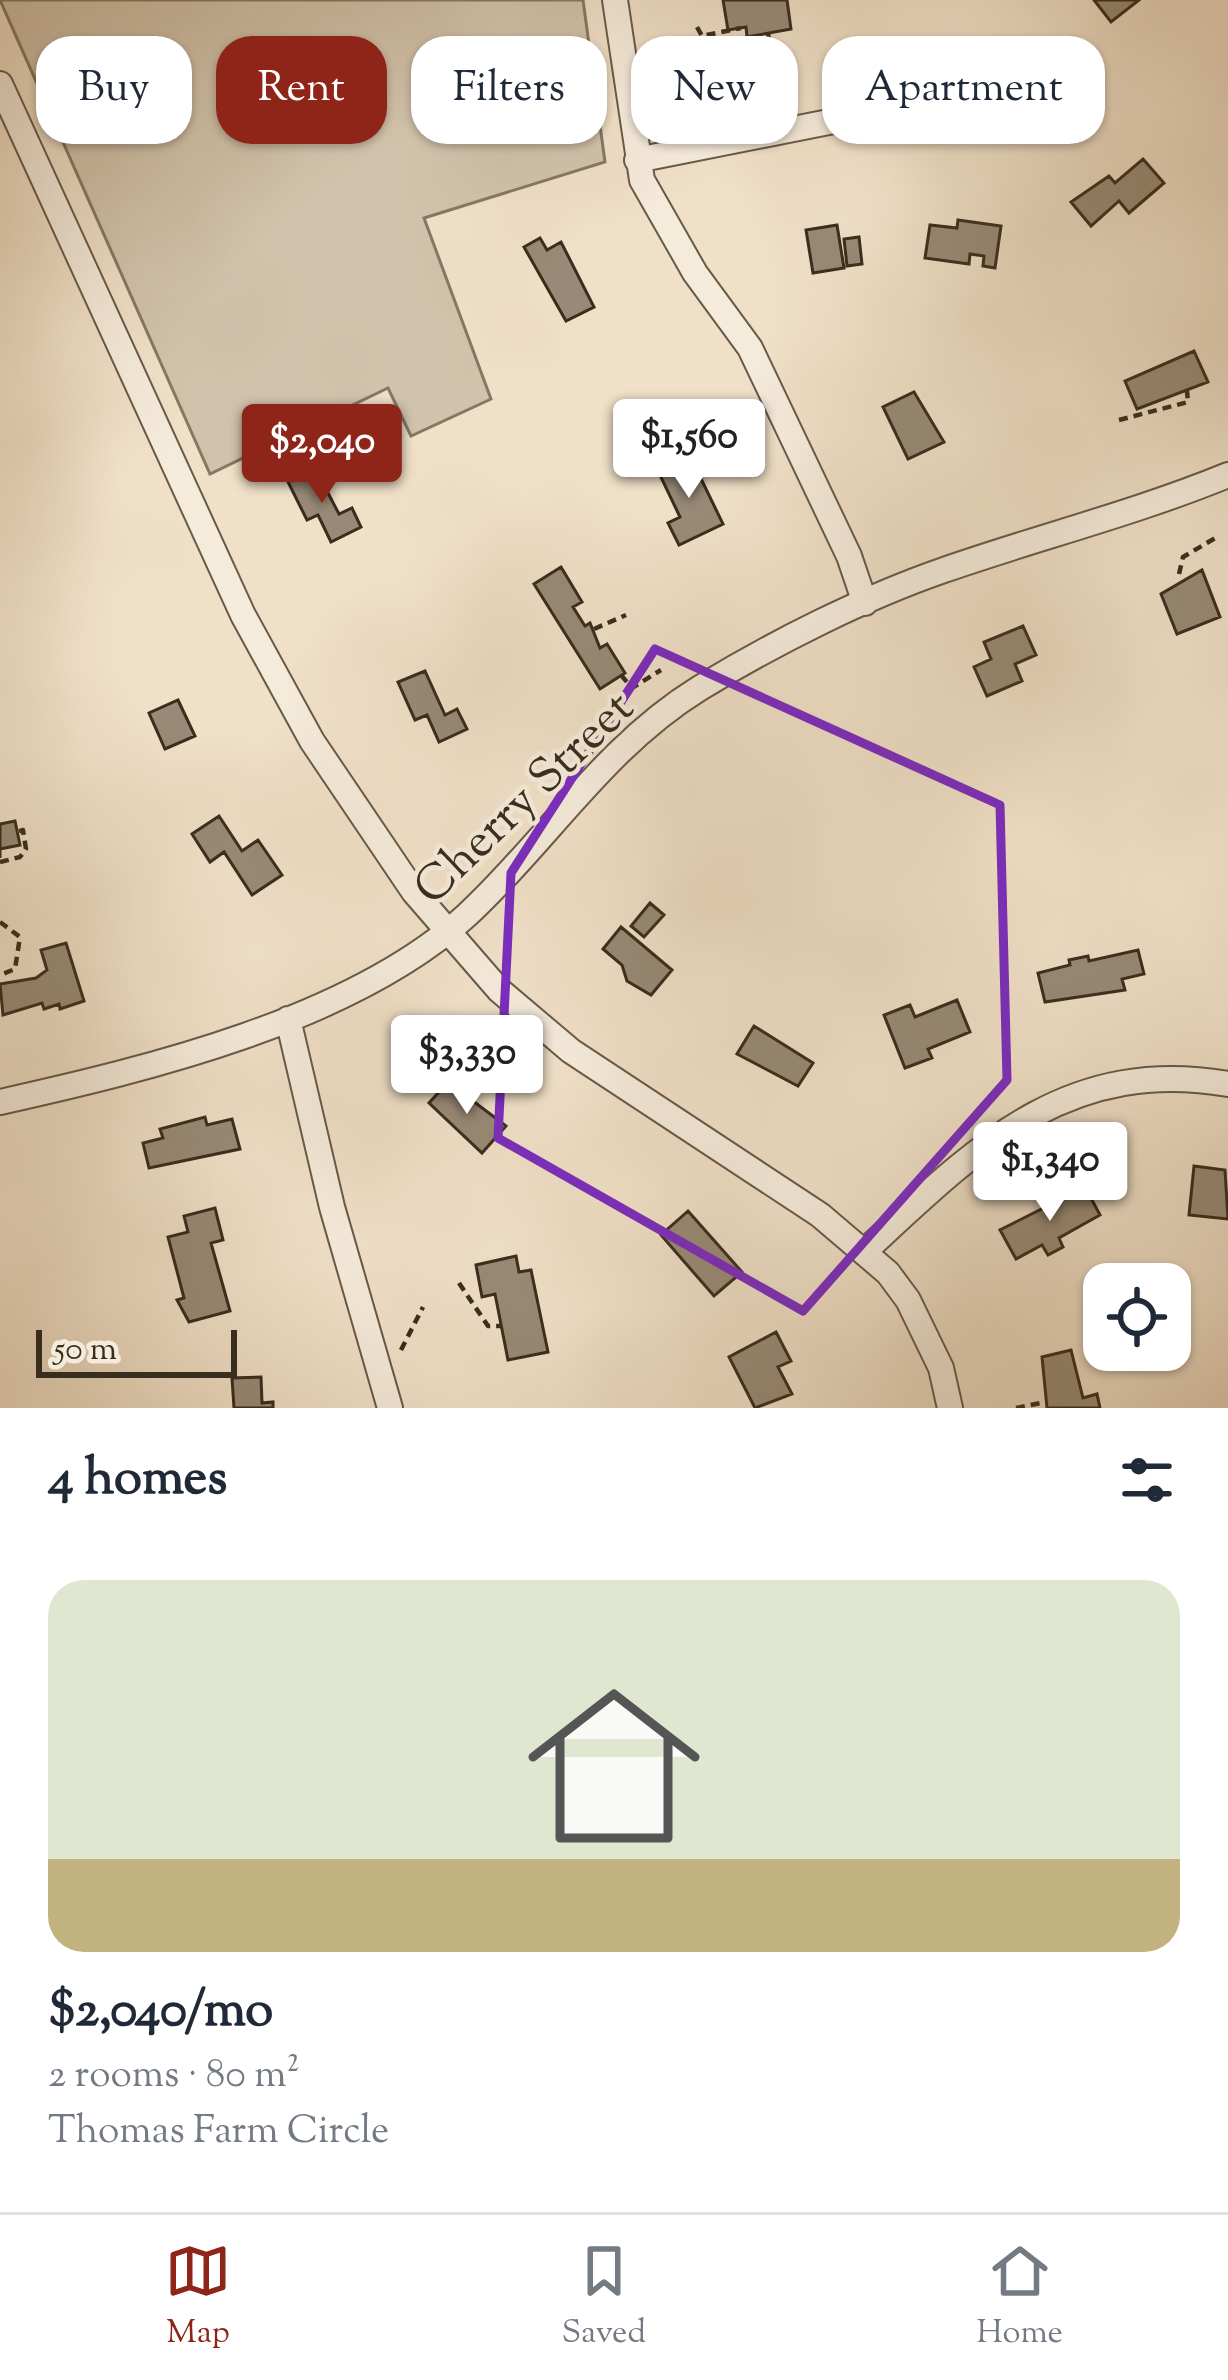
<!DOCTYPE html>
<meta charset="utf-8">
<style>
body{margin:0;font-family:"Sorts Mill Goudy",serif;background:#f2f2f3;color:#1f2937;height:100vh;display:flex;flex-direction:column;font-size:45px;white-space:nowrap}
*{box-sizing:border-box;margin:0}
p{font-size:39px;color:#747a83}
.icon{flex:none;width:66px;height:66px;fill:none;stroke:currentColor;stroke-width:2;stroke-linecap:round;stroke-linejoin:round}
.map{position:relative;height:1408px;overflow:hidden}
.drawer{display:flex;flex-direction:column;background:#fff;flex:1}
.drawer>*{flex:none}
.top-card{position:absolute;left:36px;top:36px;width:1158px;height:108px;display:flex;gap:24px}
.controls{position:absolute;left:1083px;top:1263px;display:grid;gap:24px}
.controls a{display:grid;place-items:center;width:108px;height:108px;border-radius:24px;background:#fff;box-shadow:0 3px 9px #0004;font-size:60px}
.scale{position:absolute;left:36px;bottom:30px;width:201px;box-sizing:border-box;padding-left:12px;border:6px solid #392d1d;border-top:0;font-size:33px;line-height:42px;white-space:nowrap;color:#392d1d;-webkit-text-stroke:9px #f5ebdb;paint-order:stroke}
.price{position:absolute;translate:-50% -102px;padding:0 27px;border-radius:12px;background:#fff;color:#222;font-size:39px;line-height:78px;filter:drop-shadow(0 3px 6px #0008)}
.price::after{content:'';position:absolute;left:50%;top:72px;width:36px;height:27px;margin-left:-18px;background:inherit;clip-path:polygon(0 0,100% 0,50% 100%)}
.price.active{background:#8f2418;color:#fff}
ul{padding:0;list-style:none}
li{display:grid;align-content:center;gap:24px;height:636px;padding:0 48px}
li+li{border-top:3px solid #e0e1e3}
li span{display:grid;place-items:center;height:372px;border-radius:36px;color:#555}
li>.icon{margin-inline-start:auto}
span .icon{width:216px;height:216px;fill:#fffc;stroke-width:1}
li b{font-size:51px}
h2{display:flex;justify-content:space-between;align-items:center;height:144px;padding:0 48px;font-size:51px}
.chip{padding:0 42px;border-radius:36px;background:#fff;box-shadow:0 3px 9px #0004;font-size:42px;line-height:108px}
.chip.active{background:#8f2418;color:#fff}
.dock{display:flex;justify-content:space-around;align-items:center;height:168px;border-top:3px solid #e0e1e3;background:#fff;font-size:33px;color:#747a83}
.dock a{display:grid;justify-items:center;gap:6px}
.dock .active{color:#8f2418}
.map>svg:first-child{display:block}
</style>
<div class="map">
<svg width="1228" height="1408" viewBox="0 0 1228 1408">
<rect width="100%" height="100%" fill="#f0e0c8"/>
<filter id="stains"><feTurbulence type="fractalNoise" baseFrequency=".00167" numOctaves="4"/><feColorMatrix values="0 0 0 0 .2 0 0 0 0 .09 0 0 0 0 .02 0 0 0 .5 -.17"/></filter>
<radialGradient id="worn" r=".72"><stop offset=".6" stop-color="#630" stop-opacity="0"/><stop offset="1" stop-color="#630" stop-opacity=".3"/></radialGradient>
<path fill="#d1c2ab" stroke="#857864" stroke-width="3" d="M0,0H583L605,162L424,218L491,399L411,436L388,388L210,474Z"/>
<path fill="#988a76" stroke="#392d1d" stroke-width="3" d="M723,0H787L791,29L747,37L746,27L728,30Z
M1094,0H1139L1111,22Z
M1143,159L1164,183L1129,213L1119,201L1091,226L1071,202L1109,176L1115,183Z
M958,220L1001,226L995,268L983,266L984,256L970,254L969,264L925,258L930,225L957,228Z
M837,225L844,268L813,273L806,230Z
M859,237L862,264L847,266L844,239Z
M540,238L547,250L561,242L594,307L566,321L524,247Z
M1194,351L1208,382L1137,409L1125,381Z
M914,392L944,442L908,459L883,407Z
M690,456L723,524L679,545L668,523L680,517L658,471Z
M315,468L339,514L352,508L361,527L331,542L318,515L307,520L288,482Z
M561,567L582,602L573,607L585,626L590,623L600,648L607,644L625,673L600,689L534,584Z
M1202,570L1220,617L1177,634L1161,594Z
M1023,626L1036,655L1015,664L1022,681L987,696L974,667L991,659L984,642Z
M425,671L445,715L457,709L467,729L439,742L427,715L415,720L398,682Z
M178,700L195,736L165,749L149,713Z
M219,816L242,851L258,840L282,875L252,895L224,852L210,862L192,834Z
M15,821L20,845L0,849V858V824Z
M650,903L664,915L644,937L631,926Z
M621,927L672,970L651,995L627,981L622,965L603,949Z
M66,943L84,1001L60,1009L59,1004L44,1009L42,1003L3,1015L0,984L36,978L47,970L41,950Z
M1138,950L1144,974L1122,979L1125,990L1045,1002L1038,973L1070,965L1069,960L1088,956L1089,961Z
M957,1000L970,1032L928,1049L932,1058L905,1068L884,1015L910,1005L915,1017Z
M754,1026L813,1063L798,1086L737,1054Z
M448,1082L506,1126L482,1153L429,1103Z
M205,1117L207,1125L232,1119L240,1149L149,1168L143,1143L163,1138L160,1129Z
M1194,1166L1225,1170L1228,1219L1189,1215Z
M1085,1187L1100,1215L1059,1238L1063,1247L1048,1255L1042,1245L1016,1259L1000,1230Z
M215,1208L223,1240L211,1243L230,1311L189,1322L177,1300L184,1298L168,1237L188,1232L184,1216Z
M688,1211L742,1272L714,1296L661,1235Z
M516,1256L519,1272L531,1270L548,1352L508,1360L495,1294L482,1297L476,1265Z
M776,1332L791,1361L778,1367L792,1394L755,1408L729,1357Z
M1071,1350L1083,1398L1097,1394L1100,1408H1047L1042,1357Z
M261,1377L262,1403L273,1402V1408H234L232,1378Z"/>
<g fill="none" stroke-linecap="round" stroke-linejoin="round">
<g stroke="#675a48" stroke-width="28">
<path id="street" d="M615,0L642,180L695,273L750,348L849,556L865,603
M0,84L243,615L312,741L414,892L499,990L571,1051L820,1215L888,1273L908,1300L941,1368L950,1408
M637,160L990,90
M288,1019L332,1207L390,1408
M0,1102C148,1069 352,1020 467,915C546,842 604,747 700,688C774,643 863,598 944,570C1039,537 1135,513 1228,475
M865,1251C974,1150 1065,1056 1228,1084"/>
</g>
<path stroke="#392d1d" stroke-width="4.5" stroke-dasharray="9 6" stroke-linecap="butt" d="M697,27L702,36L741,28
M768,33L779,105
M1119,420L1188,402L1187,391
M1179,574L1183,557L1217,537
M594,629L626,615
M621,675L632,688L661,670
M0,862L20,857L26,849L23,830L17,832
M0,922L20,937L15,969L0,975
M459,1283L488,1326H501
M401,1350L423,1307
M1016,1408L1046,1402"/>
<use href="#street" stroke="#f5ebdb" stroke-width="24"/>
</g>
<path fill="none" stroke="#7b2cbf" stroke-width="9" stroke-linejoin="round" d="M655,649L1000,805L1007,1080L803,1311L498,1138L511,873Z"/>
<g text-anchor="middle" stroke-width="9" stroke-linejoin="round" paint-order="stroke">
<g font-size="48" fill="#392d1d" stroke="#f5ebdb">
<text transform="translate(522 796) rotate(-44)" y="17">Cherry Street</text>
</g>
</g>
<rect width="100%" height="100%" filter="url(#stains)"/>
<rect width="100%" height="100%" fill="url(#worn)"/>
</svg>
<div class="controls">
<a><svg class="icon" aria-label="locate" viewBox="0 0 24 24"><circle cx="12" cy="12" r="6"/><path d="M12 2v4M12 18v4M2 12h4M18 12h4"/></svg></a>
</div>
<div class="scale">50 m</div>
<b class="price" style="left:689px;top:501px">$1,560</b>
<b class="price active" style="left:322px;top:506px">$2,040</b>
<b class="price" style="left:467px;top:1117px">$3,330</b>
<b class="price" style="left:1050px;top:1224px">$1,340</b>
<div class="top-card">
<a class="chip">Buy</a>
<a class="chip active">Rent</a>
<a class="chip">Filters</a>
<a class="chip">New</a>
<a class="chip">Apartment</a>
</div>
</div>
<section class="drawer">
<h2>4 homes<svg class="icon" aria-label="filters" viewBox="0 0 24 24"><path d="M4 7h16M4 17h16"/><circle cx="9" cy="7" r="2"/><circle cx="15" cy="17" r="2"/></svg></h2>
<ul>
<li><span style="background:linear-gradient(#dfe7d0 75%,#c2b280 0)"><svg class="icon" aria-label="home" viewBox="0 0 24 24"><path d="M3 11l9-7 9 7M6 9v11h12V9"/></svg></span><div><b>$2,040/mo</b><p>2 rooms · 80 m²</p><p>Thomas Farm Circle</p></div></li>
</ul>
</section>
<nav class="dock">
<a class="active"><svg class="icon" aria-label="map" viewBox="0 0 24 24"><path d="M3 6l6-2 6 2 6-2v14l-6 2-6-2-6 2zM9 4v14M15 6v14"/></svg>Map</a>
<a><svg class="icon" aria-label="saved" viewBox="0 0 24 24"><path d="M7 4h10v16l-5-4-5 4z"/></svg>Saved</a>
<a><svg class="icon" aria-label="home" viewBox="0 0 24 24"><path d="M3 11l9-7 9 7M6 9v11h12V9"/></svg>Home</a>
</nav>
